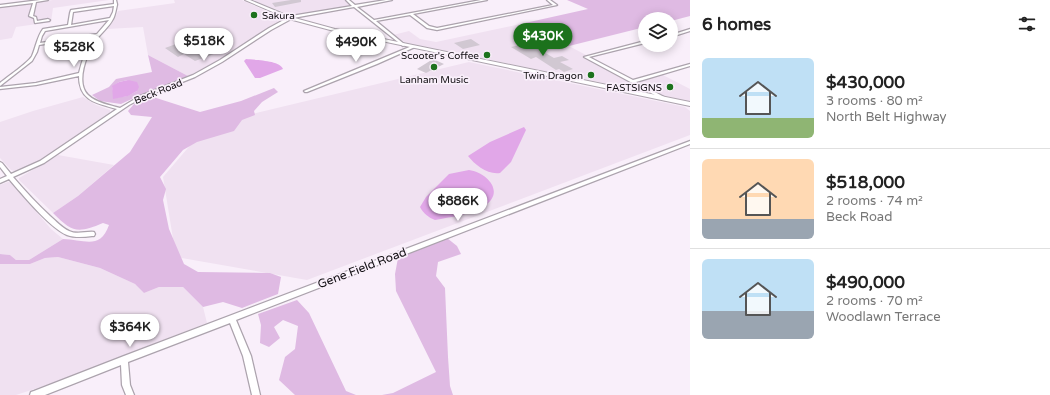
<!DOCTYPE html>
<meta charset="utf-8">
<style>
body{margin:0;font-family:"Varela Round",sans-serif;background:#f2f2f2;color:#222;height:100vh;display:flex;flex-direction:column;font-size:15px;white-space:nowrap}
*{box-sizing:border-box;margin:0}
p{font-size:13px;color:#767676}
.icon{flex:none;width:22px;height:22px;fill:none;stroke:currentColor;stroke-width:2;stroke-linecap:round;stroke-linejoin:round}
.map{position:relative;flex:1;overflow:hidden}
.details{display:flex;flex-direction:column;background:#fff;width:360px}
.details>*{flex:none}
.fabs{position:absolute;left:638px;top:12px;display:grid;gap:8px}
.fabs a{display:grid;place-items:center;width:40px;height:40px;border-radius:50%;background:#fff;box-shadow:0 2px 10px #0003;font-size:20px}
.price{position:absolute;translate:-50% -34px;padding:0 9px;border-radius:14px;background:#fff;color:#222;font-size:13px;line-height:26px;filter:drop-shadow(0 1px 2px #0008)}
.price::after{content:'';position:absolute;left:50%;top:24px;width:12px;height:9px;margin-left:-6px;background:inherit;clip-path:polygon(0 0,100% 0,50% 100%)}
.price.active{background:#1c721c;color:#fff}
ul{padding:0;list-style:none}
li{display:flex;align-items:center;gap:12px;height:100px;padding:0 12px}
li+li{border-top:1px solid #e0e0e0}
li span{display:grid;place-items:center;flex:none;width:112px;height:80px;border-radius:6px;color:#555}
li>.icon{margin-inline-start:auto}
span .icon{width:48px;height:48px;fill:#fffc;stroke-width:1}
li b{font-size:17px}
h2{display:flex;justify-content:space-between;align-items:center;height:48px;padding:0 12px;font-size:17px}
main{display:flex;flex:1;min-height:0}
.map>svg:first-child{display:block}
</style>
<main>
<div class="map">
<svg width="690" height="395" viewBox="0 0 690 395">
<rect width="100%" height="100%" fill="#f9effa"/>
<path fill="#f0e1f1" d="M53,0H109L53,8L51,22L16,27L12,38L0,40V7Z
M174,0H242L279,17L282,19L221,59L188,76L148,55L143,27L107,29L113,22L118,11L175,3Z
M252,0H346L352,6L293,16Z
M525,23L586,55L587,59L648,92L406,43L393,35L409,31L420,39L436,42Z
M469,62L685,107L690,111V135L307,280L176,257L163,177L193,142L239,117Z
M661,74L690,89V102L658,94L637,82Z
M83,97L96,105L110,110V112L39,162L17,172L11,170L0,158V122L33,111Z
M58,155L114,165L78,196L53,213L19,180V178Z
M8,182H11L51,229L63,239L29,260H16L10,255L0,254V185Z
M58,257L100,268L135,284L144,293L159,287H183L203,307L207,323L50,384L16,395H0V264H30L45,258Z"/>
<path fill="#dfbae3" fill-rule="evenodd" d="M567,0H690V16L671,21V19H645V27L569,46L525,23L588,9Z
M148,55L188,76L136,97L121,104L100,101L92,95L109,87L116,79L152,72ZM128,80L137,91L127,96L113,98L114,95L112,87L119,82Z
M274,88L278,92L262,102L254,111L255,115L242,120L234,131L197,142L183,150L160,177L166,189L163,200L169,229L184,264L198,272L270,273L281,277L278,294L242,308L223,302L203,307L183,287H159L144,293L135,284L100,268L58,257L45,258L30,264H0V254L10,255L16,260H29L63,239C83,239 100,251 109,225L103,223C77,234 72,232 53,213L78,196L130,152L152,117L131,115L128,111L134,104L150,96L200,112L241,101Z
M447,238L457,246L461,254L438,262L436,276L445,288L448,357L450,386L453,395H382L393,393L436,372L396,291L395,274L398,258Z
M297,300L309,313L346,391L356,395H295L279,380L285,357L295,349L298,326L283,320L274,327L280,338L269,347L260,343L261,325L258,314Z"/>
<path fill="#e1a7e8" d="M246,59C255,60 280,60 283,69L260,78H255L244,61Z
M128,80L137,82L139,87L137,91L128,96L113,99L112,86L119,82Z
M524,127L526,130L511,162L500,173C488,175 475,165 468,156L490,142Z
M469,170C488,173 506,193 483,207C470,215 450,217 435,220C429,218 423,213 420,207L426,197L449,174Z"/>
<path fill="#d1c8d2" d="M291,0H301V2L275,7L272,3Z
M198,36L218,46L215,47L222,51L195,61L184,54L178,57L165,48Z
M334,37L344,39L340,44L367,50L353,55L333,51L338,46L327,44Z
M471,39L480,45L463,49L454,43Z
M528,43L554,58L562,56L569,60L560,62L573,69L564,72L559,69L556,70L536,57L531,59L511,47Z
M433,59L444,64L426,73L417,69Z"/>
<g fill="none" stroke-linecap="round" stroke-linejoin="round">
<g stroke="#aca3ad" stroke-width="2.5">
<path id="minor" d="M40,0H48L36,2L33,16L36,17L37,21L48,19L50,20L49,21L35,23L34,18L29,16L33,3L0,7V5Z
M114,0H116L117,4V5C116,9 115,16 113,19C109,27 101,33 96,40C87,53 75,82 88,95C96,103 110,105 120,108L140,96L193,75L220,60L269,28L291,16L352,6L346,0H349L355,5L386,0H392L357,7L374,20L481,0H487L413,14L429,26L437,28L553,5L547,0H550L557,5L437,30L427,28L410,15L376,21L404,44L405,45L403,46L354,7L293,18L271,30L222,62L195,77L142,98L129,105L44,163L13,177C25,191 37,204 50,216C56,221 62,228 69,231C77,235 86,231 94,232L95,234L94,236H92C84,237 75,238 67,235C50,228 22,194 9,179L0,183V179L7,176L0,167V162L2,163L11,174L40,161L117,109C96,103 79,101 79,76L36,85L0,89V87L36,83L79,73C82,60 87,47 95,36L39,45L37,52L32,61L0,86V83C7,77 28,63 32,56C36,47 37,37 43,29L68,25L70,13L71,10L114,4ZM114,6L113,12L110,18L71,25L73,12ZM109,20L97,34L40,43L42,36L45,31Z
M690,29V31L671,37V35Z
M645,41V43L589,57L633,80L690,64V66L636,82L666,98V100H664L584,57Z
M412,46L415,47L377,64L307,92H305L304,91Z
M690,141V144L236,320L251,356L260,395H252L243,356L230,323L128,362L130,385L134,395H126L122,385L121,365L45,395H30L31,392L34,391L124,356Z"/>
</g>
<g stroke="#aca3ad" stroke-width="2">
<path id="major" d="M245,0H250L291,17L335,29L690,102V106L334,31L289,19Z"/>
</g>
<use href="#minor" fill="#fff" fill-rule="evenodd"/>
<use href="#major" fill="#fff" fill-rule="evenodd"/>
</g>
<g fill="#1c721c" stroke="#f9effa" stroke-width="1.5">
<circle cx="254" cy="15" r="4"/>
<circle cx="487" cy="55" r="4"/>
<circle cx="434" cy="67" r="4"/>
<circle cx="591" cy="75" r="4"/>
<circle cx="670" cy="87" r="4"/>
</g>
<g text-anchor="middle" stroke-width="3.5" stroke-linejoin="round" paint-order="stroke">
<g font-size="10" fill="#100d11" stroke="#f9effa" text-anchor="end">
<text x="262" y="19" text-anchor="start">Sakura</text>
<text x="479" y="59">Scooter's Coffee</text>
<text x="583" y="79">Twin Dragon</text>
<text x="434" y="83" text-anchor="middle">Lanham Music</text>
<text x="662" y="91">FASTSIGNS</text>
</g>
<g font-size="10" fill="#100d11" stroke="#f9effa">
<text transform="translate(158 91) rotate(-22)" y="4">Beck Road</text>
</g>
<g font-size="12" fill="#100d11" stroke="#f9effa">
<text transform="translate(362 268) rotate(-21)" y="4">Gene Field Road</text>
</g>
</g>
</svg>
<div class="fabs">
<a><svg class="icon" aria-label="layers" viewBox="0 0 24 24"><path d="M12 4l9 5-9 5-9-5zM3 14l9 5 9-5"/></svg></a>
</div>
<b class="price active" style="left:543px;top:57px">$430K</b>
<b class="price" style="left:204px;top:62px">$518K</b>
<b class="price" style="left:356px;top:63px">$490K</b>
<b class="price" style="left:74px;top:68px">$528K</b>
<b class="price" style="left:458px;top:222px">$886K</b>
<b class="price" style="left:130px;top:348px">$364K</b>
</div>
<section class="details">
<h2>6 homes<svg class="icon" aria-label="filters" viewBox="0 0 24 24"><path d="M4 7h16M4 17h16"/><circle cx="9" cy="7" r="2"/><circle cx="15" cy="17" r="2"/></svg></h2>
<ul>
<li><span style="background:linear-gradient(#bfe0f5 75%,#8fb573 0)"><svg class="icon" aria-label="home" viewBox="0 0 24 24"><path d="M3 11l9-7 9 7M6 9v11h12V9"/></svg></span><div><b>$430,000</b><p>3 rooms · 80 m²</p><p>North Belt Highway</p></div></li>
<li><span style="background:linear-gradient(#ffd9b3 75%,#9aa5b1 0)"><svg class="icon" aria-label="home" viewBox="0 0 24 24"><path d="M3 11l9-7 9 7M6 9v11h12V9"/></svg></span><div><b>$518,000</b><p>2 rooms · 74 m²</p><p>Beck Road</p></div></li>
<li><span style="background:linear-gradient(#bfe0f5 65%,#9aa5b1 0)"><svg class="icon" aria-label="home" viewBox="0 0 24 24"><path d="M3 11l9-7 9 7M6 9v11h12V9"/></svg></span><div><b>$490,000</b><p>2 rooms · 70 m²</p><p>Woodlawn Terrace</p></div></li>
</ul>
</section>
</main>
